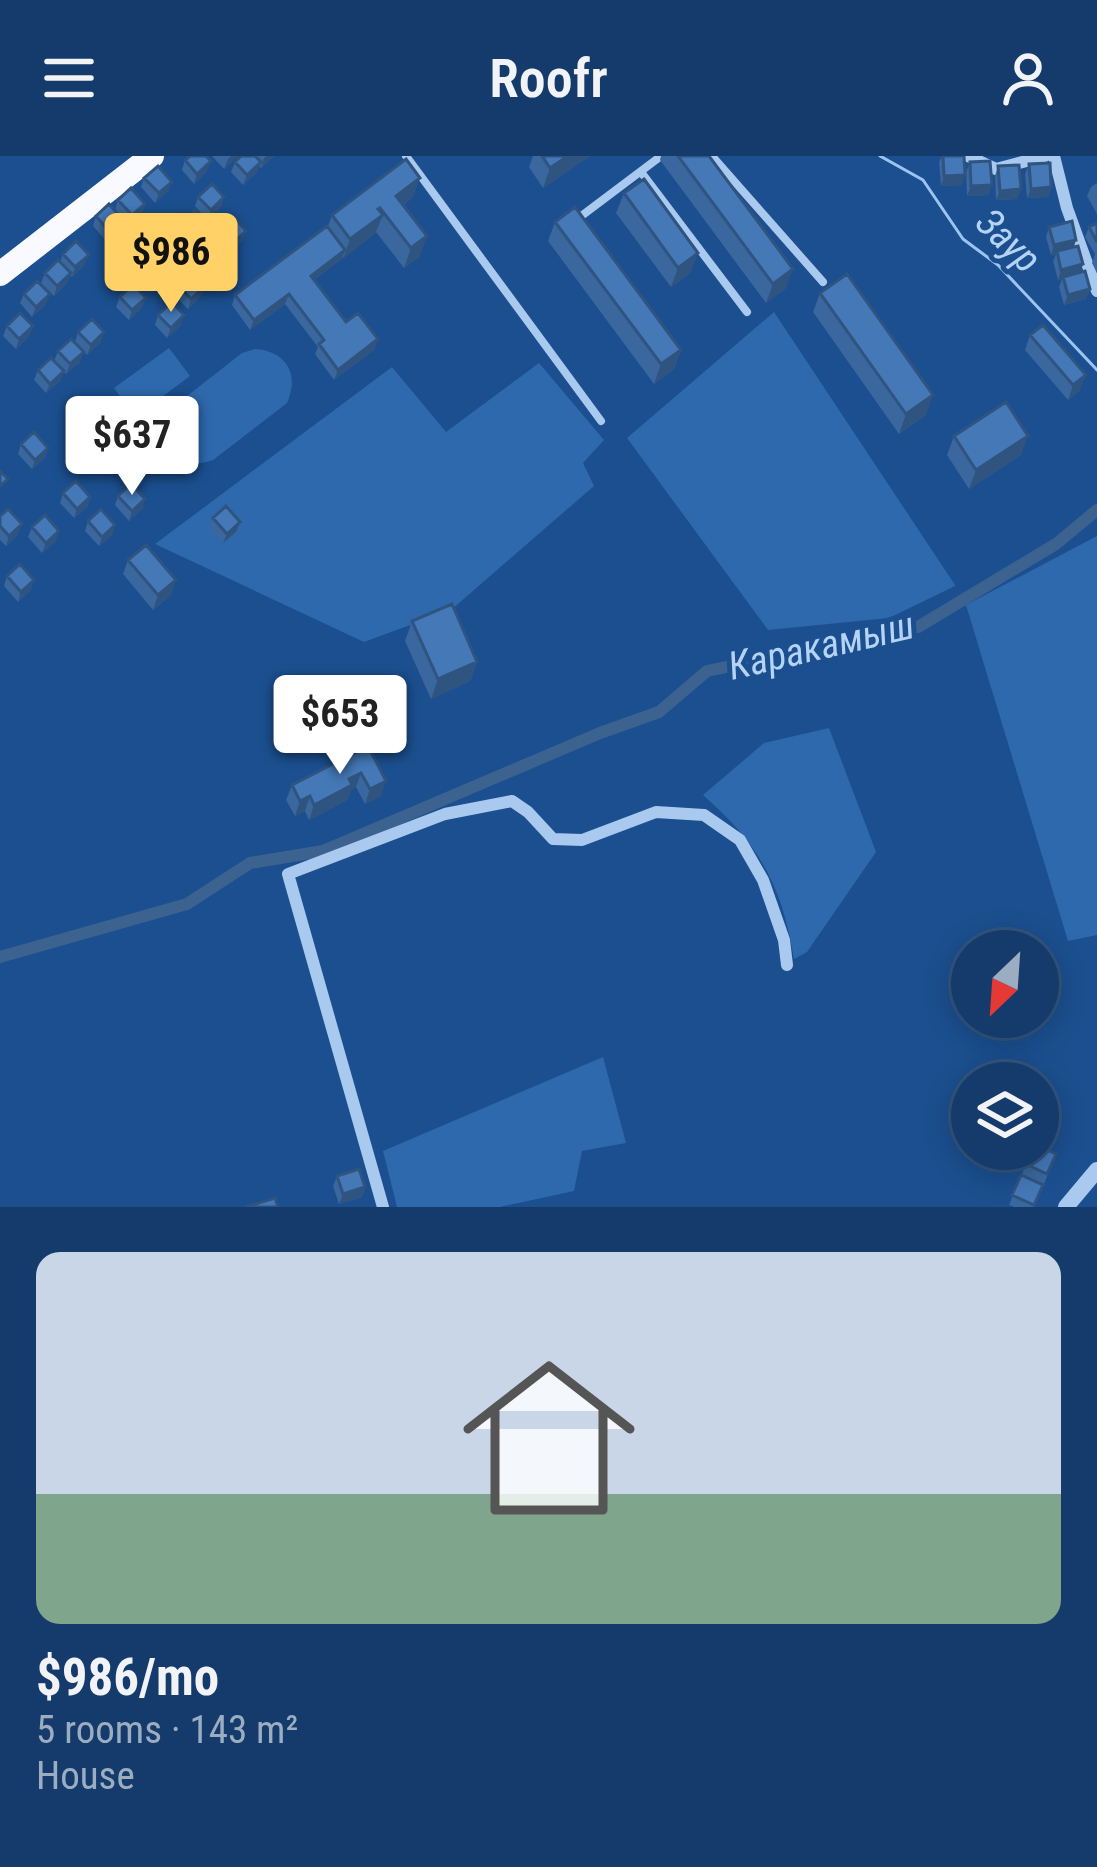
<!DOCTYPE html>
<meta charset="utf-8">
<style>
body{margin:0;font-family:"Roboto Condensed",sans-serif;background:#1d4271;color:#f1f3f6;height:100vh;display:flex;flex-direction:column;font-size:45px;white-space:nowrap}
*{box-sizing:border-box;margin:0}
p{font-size:39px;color:#9dadc1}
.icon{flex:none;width:66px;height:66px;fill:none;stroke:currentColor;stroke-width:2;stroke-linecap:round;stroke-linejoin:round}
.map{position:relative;height:1051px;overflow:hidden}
.side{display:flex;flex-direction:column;background:#143b6b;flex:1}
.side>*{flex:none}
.needle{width:78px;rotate:205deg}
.tools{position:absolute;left:951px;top:774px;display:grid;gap:24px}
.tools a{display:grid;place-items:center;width:108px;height:108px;border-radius:50%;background:#143b6b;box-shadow:0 6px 30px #0003,0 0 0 3px #33557e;font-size:60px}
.price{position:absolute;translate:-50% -102px;padding:0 27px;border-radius:12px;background:#fff;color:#222;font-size:39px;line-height:78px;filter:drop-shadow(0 3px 6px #0008)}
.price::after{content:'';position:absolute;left:50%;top:72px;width:36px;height:27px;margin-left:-18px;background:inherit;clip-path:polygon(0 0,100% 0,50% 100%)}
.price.active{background:#ffd166;color:#111}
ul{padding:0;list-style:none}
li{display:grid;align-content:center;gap:24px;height:636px;padding:0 36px}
li span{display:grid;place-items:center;height:372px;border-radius:24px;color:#555}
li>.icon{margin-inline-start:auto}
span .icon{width:216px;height:216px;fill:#fffc;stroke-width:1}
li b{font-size:51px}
header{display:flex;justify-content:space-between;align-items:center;height:156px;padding:0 36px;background:#143b6b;font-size:54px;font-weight:600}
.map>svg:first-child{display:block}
</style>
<header><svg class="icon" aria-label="menu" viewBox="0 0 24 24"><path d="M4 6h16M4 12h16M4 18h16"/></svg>Roofr<svg class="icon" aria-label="person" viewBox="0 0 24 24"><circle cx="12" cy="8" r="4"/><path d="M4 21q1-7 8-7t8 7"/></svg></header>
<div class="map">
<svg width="1097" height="1051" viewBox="0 0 1097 1051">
<rect width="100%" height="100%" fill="#1b4f8f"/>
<path fill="#2e69ad" d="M774,156L955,429V430L889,462L768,474L627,282Z
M169,192L190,220L135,261L114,232Z
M255,193C286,195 300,218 287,247L213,304C176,317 152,290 168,255L242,197Z
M539,207L604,284L583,307L594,330L451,454L364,486L155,388L392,211L446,276Z
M1097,380V779L1068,785L966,449Z
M829,572L876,696L807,796L794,803C782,729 759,688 703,639L764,587Z
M603,901L626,987L582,995L574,1035L500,1051H397L383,995Z"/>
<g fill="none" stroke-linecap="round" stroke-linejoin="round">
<path stroke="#9cc4f0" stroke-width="3" d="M880,0L923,24L963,83L998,109L1097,214"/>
<path stroke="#3c6290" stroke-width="12" d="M0,801L187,748L250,707L323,695L600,577L659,556L707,515L918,471L1056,388L1097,354"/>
<path stroke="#a9c9ee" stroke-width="8" d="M406,0L601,265
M712,0L823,126
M641,16L747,156
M576,64L661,0"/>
<path stroke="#a9c9ee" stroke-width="12" d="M968,0L996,13L1045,0
M1054,0L1067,52L1097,135
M383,1051L288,718L445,658L512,645L528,656L553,683L582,684L656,656L704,659L740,684L763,724L784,784L787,809"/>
<path stroke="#a9c9ee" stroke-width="16" d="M1066,1051L1097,1014"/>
<path stroke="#f8faff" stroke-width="24" d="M0,118L152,0"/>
</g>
<path fill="#3a679d" d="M212,0H238L224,13Z
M241,0H274L261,12L259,10L257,16L243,29L231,16L235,6Z
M533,0H590L543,32L529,11Z
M661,0H709L786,132L766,147L660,4Z
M942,0H964L962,29L941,30L939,6Z
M185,4L207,15L194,28L182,14Z
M970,6L992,29L988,39L967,40L966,16Z
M1029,8L1051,31L1048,41L1027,42L1025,18Z
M998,10L1021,33L1017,43L996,44L995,20Z
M144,22L172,26L168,35L155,47L141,31Z
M1097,27V58L1087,40L1091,31Z
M624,37L691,116L671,131L616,57Z
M198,41L221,51L207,64L195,50Z
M413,41L403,49L420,100L404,112L376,76L314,124L346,166L375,193L334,224L315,198L318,191L285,148L250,174L232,149L235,139L328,70L332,59Z
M118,44L145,48L142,57L129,69L115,54Z
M96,60L123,64L120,74L107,86L93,70Z
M555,66L681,194L674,213L654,228L548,85Z
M182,67L204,77L191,90L178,77Z
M1097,67V117L1092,107L1095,98L1085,81L1089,71Z
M1049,71L1074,91L1083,108L1080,116L1090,133L1086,143L1064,149L1059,131L1062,123L1058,124L1053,105L1056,98L1051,99L1046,81Z
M220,74L243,84L229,97L217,84Z
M145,94H171L167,104L154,117L142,104Z
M63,98L85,108L72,121L70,119L67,127L54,140L41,127L45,117L60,106Z
M179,130L205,131L201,140L188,153L175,140Z
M820,137L926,259L899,278L813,156Z
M24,138L46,148L32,161L20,147Z
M120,141L146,142L142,151L129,164L116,151Z
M158,159L181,169L167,182L155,169Z
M7,170H33L29,180L16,193L3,180Z
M78,176L101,186L87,199L75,186Z
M1030,179L1080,234L1068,244L1025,194Z
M58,195L80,206L66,218L63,215L60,225L46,237L34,224L38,214L54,205Z
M954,280L1021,299L969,333L947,299Z
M21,288L48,292L45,302L32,313L18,298Z
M63,337L90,341L87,351L74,362L60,347Z
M118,340L145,343L142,353L129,365L115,349Z
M0,360L18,378L6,390L0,384Z
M213,362L236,376L223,387L209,372Z
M88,365L112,379L99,390L85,375Z
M32,371L56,385L42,397L28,381Z
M128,404L171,439L153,454L123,418Z
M7,420L31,434L18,446L4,430Z
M412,465L477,506L470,525L431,543L405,485Z
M368,590L381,640L365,648L356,631L351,634L347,644L309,664L305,655L295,660L286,644L292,629Z
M1032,993L1056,998L1044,1028L1022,1018Z
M1021,1019L1043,1029L1034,1051H1014L1009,1049Z
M337,1020L365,1031L362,1041L339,1048L333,1030Z"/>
<path fill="#305480" d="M231,0H238L224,13L228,3Z
M267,0H274L261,12L264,2Z
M568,0H590L543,32L550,12Z
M211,5L207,15L194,28L197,18Z
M261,6L257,16L243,29L247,19Z
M965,19L962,29L941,30L944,20Z
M420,22L413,41L389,59L396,40Z
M172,26L168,35L155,47L159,37Z
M992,29L988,39L967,40L971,30Z
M1051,31L1048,41L1027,42L1031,33Z
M1021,33L1017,43L996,44L1000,35Z
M224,41L221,51L207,64L211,54Z
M145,48L142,57L129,69L132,59Z
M380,52L376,64L383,59L375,78L343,103L350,83Z
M123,64L120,74L107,86L110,76Z
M208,67L204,77L191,90L194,80Z
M246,75L243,84L229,97L233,87Z
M427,80L420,100L404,112L411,92Z
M1076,84L1073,94L1051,99L1054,89Z
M171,94L167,104L154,117L158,107Z
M345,94L342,103L307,129L311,120Z
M698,97L691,116L671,131L678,112Z
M89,99L85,108L72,121L75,111Z
M1083,108L1080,118L1058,124L1061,114Z
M793,113L786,132L766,147L773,128Z
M71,117L67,127L54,140L57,130Z
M205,131L201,140L188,153L191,143Z
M1090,133L1086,143L1064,149L1068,139Z
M50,138L46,148L32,161L36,151Z
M289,138L285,148L250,174L254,164Z
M146,142L142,151L129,164L132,154Z
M184,159L181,169L167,182L171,172Z
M33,170L29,180L16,193L19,183Z
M104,176L101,186L87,199L91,189Z
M378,183L375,193L334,224L338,214Z
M681,194L674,213L654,228L661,208Z
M84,196L80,206L66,218L70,208Z
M64,215L60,225L46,237L50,228Z
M1086,219L1080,234L1068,244L1073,229Z
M933,239L926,259L899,278L906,258Z
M1028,280L1021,299L969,333L976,314Z
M48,292L45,302L32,313L35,304Z
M90,341L87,351L74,362L77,353Z
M145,343L142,353L129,365L132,355Z
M240,366L236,376L223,387L227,378Z
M22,368L18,378L6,390L9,380Z
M115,369L112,379L99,390L102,381Z
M59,375L56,385L42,397L46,387Z
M34,424L31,434L18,446L21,436Z
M176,424L171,439L153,454L158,439Z
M477,506L470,525L431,543L438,523Z
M361,617L356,631L351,634L347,644L309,664L314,649L349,623Z
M386,625L381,640L365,648L370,633Z
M310,640L305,655L295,660L300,645Z
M365,1031L362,1041L339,1048L343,1038Z"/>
<path fill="#4478b7" stroke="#305480" stroke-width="3" d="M190,0H206L211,5L197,18L185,4Z
M241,0H255L261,6L247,19L235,6Z
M542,0H568L550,12Z
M678,0H709L793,113L773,128Z
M943,0H964L965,19L944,20Z
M406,3L420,22L396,40L427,80L411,92L380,52L378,53L383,59L350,83L332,59Z
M990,5L992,29L971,30L970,6Z
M1050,7L1051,31L1031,33L1029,8Z
M1019,9L1021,33L1000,35L998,10Z
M158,10L172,26L159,37L144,22Z
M644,23L698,97L678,112L624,37Z
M212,28L224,41L211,54L198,41Z
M131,32L145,48L132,59L118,44Z
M109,48L123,64L110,76L96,60Z
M575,51L681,194L661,208L555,66Z
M195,54L208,67L194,80L182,67Z
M234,61L246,75L233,87L220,74Z
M1072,65L1076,84L1054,89L1049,71Z
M1097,67V86L1089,71Z
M327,70L345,94L311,120L346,166L358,157L378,183L338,214L319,188L324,184L289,138L254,164L235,139Z
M158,81L171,94L158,107L145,94Z
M76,85L89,99L75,111L63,98Z
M1078,90L1083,108L1061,114L1057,95Z
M58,104L71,117L57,130L45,117Z
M1085,115L1090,133L1068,139L1063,121Z
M192,117L205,131L191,143L179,130Z
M847,118L933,239L906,258L820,137Z
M37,125L50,138L36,151L24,138Z
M133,128L146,142L132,154L120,141Z
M172,146L184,159L171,172L158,159Z
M20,157L33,170L19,183L7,170Z
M92,163L104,176L91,189L78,176Z
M1043,169L1086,219L1073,229L1030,179Z
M71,183L84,196L70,208L58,195Z
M51,202L64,215L50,228L38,214Z
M1006,246L1028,280L976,314L954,280Z
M34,276L48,292L35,304L21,288Z
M0,315L8,323L0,330Z
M76,325L90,341L77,353L63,337Z
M131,328L145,343L132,355L118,340Z
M226,350L240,366L227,378L213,362Z
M8,353L22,368L9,380L0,370V360Z
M101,353L115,369L102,381L88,365Z
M45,359L59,375L46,387L32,371Z
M146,389L176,424L158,439L128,404Z
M20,408L34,424L21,436L7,420Z
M452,448L477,506L438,523L412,465Z
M368,590L386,625L370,633L361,617L349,623L352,629L314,649L310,640L300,645L292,629Z
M1038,990L1056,998L1047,1018L1026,1008L1032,993H1038Z
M359,1013L365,1031L343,1038L337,1020Z
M1021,1019L1043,1029L1034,1049L1012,1039Z
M275,1042L278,1051H246Z"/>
<g text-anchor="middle" stroke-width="10" stroke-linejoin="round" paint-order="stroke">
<g font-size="39" font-style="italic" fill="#b5d3f5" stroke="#1b4f8f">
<text transform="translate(1009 84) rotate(44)" y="14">Заур</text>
<text transform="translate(821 489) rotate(-13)" y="14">Каракамыш</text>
</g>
</g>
</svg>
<div class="tools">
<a><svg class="needle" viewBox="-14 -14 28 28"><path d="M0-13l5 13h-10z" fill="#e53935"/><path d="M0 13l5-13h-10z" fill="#9dadc1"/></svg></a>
<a><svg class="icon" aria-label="layers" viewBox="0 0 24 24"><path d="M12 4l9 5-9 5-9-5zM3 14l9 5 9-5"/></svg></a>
</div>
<b class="price active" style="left:171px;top:159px">$986</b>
<b class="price" style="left:132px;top:342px">$637</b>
<b class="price" style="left:340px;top:621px">$653</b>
</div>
<section class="side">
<ul>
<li><span style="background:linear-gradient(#c9d6e8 65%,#7fa58c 0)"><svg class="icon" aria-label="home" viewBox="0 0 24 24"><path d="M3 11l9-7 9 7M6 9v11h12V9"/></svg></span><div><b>$986/mo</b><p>5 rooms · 143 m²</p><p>House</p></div></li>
</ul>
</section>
